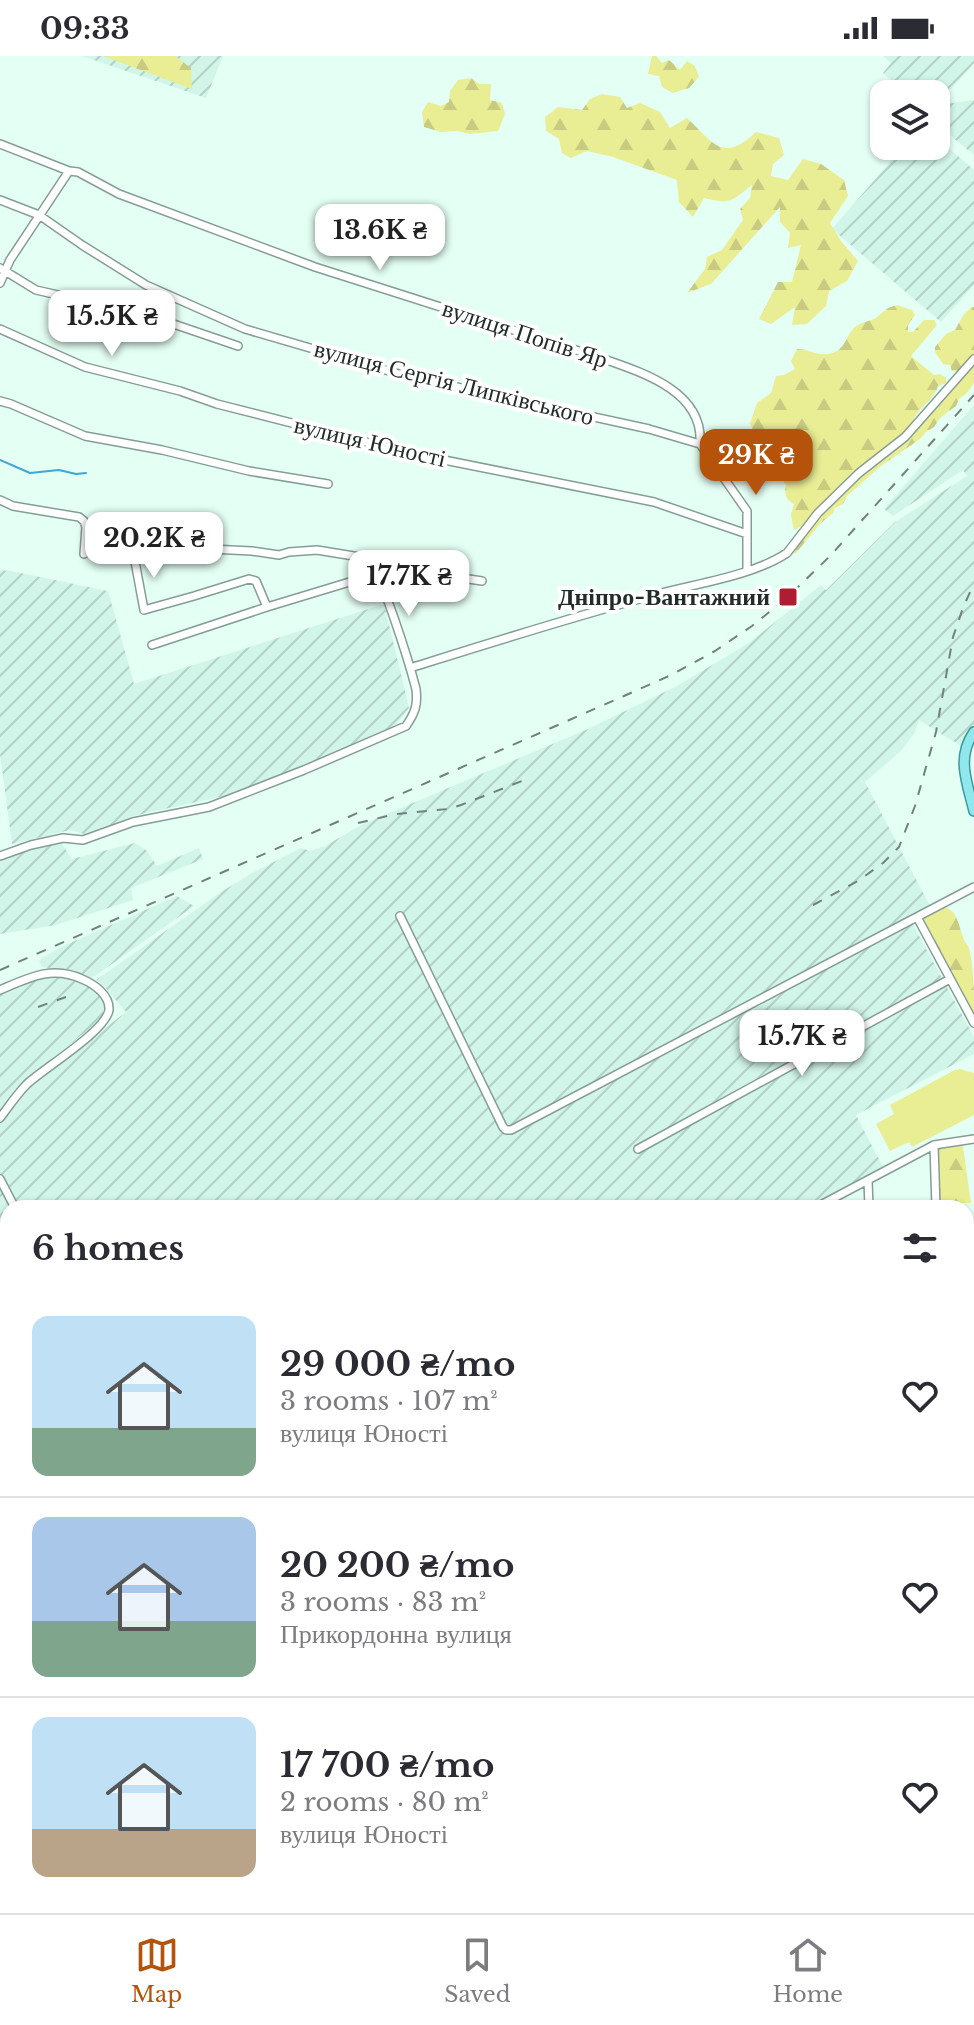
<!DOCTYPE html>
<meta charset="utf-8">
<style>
body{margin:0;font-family:"Libre Baskerville",serif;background:#f2f2f3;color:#2b2b33;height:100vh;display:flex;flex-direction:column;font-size:30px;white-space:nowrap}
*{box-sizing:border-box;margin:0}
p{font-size:26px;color:#7c7c81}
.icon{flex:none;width:44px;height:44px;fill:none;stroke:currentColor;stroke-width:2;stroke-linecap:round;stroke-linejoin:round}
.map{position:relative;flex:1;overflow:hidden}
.details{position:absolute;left:0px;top:1144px;width:974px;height:714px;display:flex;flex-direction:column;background:#fff;border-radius:24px 24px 0 0;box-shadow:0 2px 6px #0004}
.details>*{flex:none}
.fabs{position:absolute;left:870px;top:24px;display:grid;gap:16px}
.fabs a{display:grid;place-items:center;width:80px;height:80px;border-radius:16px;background:#fff;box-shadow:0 2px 6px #0004;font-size:40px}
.price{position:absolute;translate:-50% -68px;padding:0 18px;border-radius:16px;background:#fff;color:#222;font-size:26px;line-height:52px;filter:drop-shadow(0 2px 4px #0008)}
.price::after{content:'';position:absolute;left:50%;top:48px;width:24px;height:18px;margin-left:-12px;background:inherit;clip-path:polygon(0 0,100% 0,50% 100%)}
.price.on{background:#b45309;color:#fff}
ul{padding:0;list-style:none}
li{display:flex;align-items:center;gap:24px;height:200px;padding:0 32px}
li+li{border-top:2px solid #e1e1e2}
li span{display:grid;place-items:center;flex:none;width:224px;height:160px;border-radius:16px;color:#555}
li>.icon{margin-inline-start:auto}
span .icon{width:96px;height:96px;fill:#fffc;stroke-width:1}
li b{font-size:34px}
h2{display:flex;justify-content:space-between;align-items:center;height:96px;padding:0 32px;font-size:34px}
.status{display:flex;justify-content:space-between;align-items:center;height:56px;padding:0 40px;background:#fff;direction:ltr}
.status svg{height:22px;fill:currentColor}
.tab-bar{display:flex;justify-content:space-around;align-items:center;height:112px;border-top:2px solid #e1e1e2;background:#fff;font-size:22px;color:#7c7c81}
.tab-bar a{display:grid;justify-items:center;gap:4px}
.tab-bar .on{color:#b45309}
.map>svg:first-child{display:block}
</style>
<div class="status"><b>09:33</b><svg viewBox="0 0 49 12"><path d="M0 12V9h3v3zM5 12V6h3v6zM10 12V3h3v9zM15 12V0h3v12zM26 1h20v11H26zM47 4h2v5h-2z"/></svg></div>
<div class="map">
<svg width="974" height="1857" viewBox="0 0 974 1857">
<defs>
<pattern id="industrial-furrows" width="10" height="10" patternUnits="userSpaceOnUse" patternTransform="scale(2)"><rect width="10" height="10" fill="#d1f5e8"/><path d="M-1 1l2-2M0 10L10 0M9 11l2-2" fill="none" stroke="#b3d2c7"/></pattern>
<pattern id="forest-firs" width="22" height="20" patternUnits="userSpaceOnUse" patternTransform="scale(2)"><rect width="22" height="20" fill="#e9ed94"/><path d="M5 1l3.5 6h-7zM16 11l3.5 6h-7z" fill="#c8cb80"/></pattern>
</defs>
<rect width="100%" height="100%" fill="#e4fff4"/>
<path fill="url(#industrial-furrows)" d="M82,0H223L206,42Z
M883,0H974V7L936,50V38H907L883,17L891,7Z
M974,44V99L951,80L945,48Z
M936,81L974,114V229L941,266L832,173L904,90H936Z
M974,349V670L961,690L919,664L915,676L901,695L865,726L930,850L909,861L974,981V998L856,1059L883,1111L805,1152H8V1349L0,1353V1065L32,1028L126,956L104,930L96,924L221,836L254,816L301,792L310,795L325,790L363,768L588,673L677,630L749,587L821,529L826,534L895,466L967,420L963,414L893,460L884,453Z
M0,514L11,515L108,535L134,628L384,548L409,652L389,677L251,734L133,760L87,779L70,774L12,788L0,698Z
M60,785L72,803L135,787L146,794L157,810L199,792L203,803L131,832L133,844L56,869L0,878V801Z
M177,840L194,850L92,922L77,916L42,911L39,904L61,891Z
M35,920H63L77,923L92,933L100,939L105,948L102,960L94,969L15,1033L0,1053V936Z"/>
<path fill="#e9ed94" d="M960,1013L974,1017V1059L912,1091L909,1086L890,1095L876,1068L894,1058L890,1049L955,1014Z"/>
<path fill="url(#forest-firs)" d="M103,0H175L191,12L192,33Z
M652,0H656L662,7L669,4L680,14L687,5L695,10L699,21L689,32L673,37L662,31L659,20L648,18Z
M471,22L479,28H491L490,44L502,47L505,58L498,75L470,78L457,75L441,76L424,71L422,56L428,46L441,50L449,46L450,35L458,24Z
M602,38L620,41L627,52L640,47L660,56L670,72L687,62C713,86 722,108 756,76L779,82L784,99L773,108L771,120L788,124L803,103L821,108L844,124L848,140L830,167L841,185L858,205L847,225L829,235L826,250L807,268L792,269L795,251L771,268L759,263L778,226H792L801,189L788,192L790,177L780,166V151L711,228L687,237L705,213L707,201L722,194L743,164L740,153L750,142L752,129C731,145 732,149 704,142L693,161L679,146L677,124L613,101L587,95L571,102L562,97L559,83L546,75L545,61L558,51L582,54L590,43Z
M897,249L912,254L915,259L908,269V276H913L924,264H934L937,269L911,300L934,319L940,318L946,322V327L938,330C934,343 923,349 916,359C911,366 916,364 910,370C897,384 881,394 867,406C855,415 844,425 834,435C833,436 827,444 826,445C823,448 819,450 817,453C810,461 804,470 794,474L791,459L794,448C785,443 784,438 786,429L766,399L750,368L757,347L771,337L776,320L784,319L795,313L791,305L797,293C808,293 818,300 828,298C844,296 845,283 853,273C859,266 868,266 876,262C884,256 885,252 897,249Z
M972,251H974V298L960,316L952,315L950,309L943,308L935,296V291L946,278L955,274L964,258Z
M974,309V327L967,337L959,343L956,350L941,361L934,371L926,376L920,383L881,410L847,440L843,448L835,452L833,457L821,467L796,497H793L795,491L820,459L858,422L865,419L879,405L904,387Z
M942,850C958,854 958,868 963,881C965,888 966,885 969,892C974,912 974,935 974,957L964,956C954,942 959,939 956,925L953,921L944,919L938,904L920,876L918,869L920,862Z
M962,1084L971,1147H936L934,1089Z"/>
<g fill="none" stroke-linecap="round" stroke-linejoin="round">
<path stroke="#3da7d5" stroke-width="2" d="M0,404L30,417L59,414L76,418L86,417"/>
<g stroke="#859e95" stroke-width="10">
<path id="minor" d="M0,88L69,115L78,116L119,138L315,211L604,303C644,317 704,336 700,388
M0,144L39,159L82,189L146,229L245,273L406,320L649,373L700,388
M0,212L36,234L150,260L238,290
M0,227L10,204L69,115
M0,273L85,311L180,335L217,348L409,397L654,446L747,478
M0,345L11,348L85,380L162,394L249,415L328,428
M700,388L747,455V515
M0,444L13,450L79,461L84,465L86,471L84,498
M379,524C413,515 448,520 482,525
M152,589L267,551L376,518
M410,612C493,586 575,560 658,538C698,527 752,520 787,497L818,457L859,417L905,381L974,303
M0,800L31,789L63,782L83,784L133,766L209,751L304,714L406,670C415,657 418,649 416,633C410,610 381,513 366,502L317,494L289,496L279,499L252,495L169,491L138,496L134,500L144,554L194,540L249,523L256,525L267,551
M400,860L503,1071L506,1074H511L974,831
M917,861L974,967
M0,934C28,922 52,909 82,923C94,928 110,939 109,954C106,975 44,1012 27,1028C17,1038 9,1050 0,1062
M934,1089L936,1152
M638,1093L950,923
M0,1123L15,1152
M868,1124L869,1152
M815,1152L934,1089L974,1083
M966,1285L974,1284
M966,1350L974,1349
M966,1466H974
M966,1581H974
M966,1652H974
M0,1787H8
M661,1850H699
M702,1850L792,1854V1857
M165,1857V1850
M372,1857L373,1850
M621,1857L626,1850"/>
</g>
<g stroke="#399ca0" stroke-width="12">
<path id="major" d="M974,676C956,702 967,726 974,755
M0,1387L8,1405
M0,1409L8,1426
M966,1423H974
M966,1433H974
M0,1583L8,1579
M0,1594L8,1591"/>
</g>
<use href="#minor" stroke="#fff" stroke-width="7"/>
<use href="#major" stroke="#90e8ed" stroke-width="9"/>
<path stroke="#71827b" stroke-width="2" d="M0,1400L8,1417
M966,1429H974
M0,1587L8,1583"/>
<path stroke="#71827b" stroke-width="2" stroke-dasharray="10 10" stroke-linecap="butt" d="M358,767L396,758L448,753L461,749L527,723
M813,849L858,825L883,807L899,791L915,750L936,676L953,581L963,552L974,527
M0,914L624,640L671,619L715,595L752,570L788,541L831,499L974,339
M38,951L66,941
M966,1837L974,1829
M948,1857L954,1850"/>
</g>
<rect fill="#b01d31" stroke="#fff" stroke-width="3" x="778" y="531" width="20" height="20" rx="4"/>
<g text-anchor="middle" stroke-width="8" stroke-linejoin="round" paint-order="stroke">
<g font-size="24" fill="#222c28" stroke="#fff">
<text transform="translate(525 278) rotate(18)" y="8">вулиця Попів Яр</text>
<text transform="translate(454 327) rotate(14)" y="8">вулиця Сергія Липківського</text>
<text transform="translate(370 386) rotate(13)" y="8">вулиця Юності</text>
</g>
<g font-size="24" font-weight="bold" fill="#222c28" stroke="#fff" text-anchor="end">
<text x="770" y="549">Дніпро-Вантажний</text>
</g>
</g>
</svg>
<div class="fabs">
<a><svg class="icon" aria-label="layers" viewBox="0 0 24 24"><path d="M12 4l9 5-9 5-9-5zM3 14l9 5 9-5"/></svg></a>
</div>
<b class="price" style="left:380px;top:216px">13.6K ₴</b>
<b class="price" style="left:112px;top:302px">15.5K ₴</b>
<b class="price on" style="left:756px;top:441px">29K ₴</b>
<b class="price" style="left:154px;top:524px">20.2K ₴</b>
<b class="price" style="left:409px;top:562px">17.7K ₴</b>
<b class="price" style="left:802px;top:1022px">15.7K ₴</b>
<section class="details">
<h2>6 homes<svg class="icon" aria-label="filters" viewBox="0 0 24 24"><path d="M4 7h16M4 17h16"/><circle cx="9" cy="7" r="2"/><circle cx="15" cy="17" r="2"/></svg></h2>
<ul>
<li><span style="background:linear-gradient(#bfe0f5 70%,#7fa58c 0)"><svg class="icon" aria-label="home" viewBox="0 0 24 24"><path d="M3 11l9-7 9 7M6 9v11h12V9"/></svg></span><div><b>29 000 ₴/mo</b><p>3 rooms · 107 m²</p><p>вулиця Юності</p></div><svg class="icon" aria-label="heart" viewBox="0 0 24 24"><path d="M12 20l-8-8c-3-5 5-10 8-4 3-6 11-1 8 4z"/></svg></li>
<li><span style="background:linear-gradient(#a9c7e8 65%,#7fa58c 0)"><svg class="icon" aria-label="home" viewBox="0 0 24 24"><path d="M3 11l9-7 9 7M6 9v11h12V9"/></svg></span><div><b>20 200 ₴/mo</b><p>3 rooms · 83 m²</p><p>Прикордонна вулиця</p></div><svg class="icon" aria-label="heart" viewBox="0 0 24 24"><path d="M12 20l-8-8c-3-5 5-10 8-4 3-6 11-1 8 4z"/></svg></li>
<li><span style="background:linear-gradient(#bfe0f5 70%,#b9a48a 0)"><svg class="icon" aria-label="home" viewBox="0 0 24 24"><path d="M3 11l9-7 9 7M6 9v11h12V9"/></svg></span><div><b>17 700 ₴/mo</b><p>2 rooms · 80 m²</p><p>вулиця Юності</p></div><svg class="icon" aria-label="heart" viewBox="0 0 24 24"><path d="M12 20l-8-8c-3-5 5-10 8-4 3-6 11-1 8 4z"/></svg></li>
</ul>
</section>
</div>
<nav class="tab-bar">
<a class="on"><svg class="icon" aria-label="map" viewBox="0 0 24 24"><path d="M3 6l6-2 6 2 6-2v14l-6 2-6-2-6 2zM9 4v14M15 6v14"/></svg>Map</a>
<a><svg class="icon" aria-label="saved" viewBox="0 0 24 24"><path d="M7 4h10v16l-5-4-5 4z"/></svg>Saved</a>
<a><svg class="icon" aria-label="home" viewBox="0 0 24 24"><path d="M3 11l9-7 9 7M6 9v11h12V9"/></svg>Home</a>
</nav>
